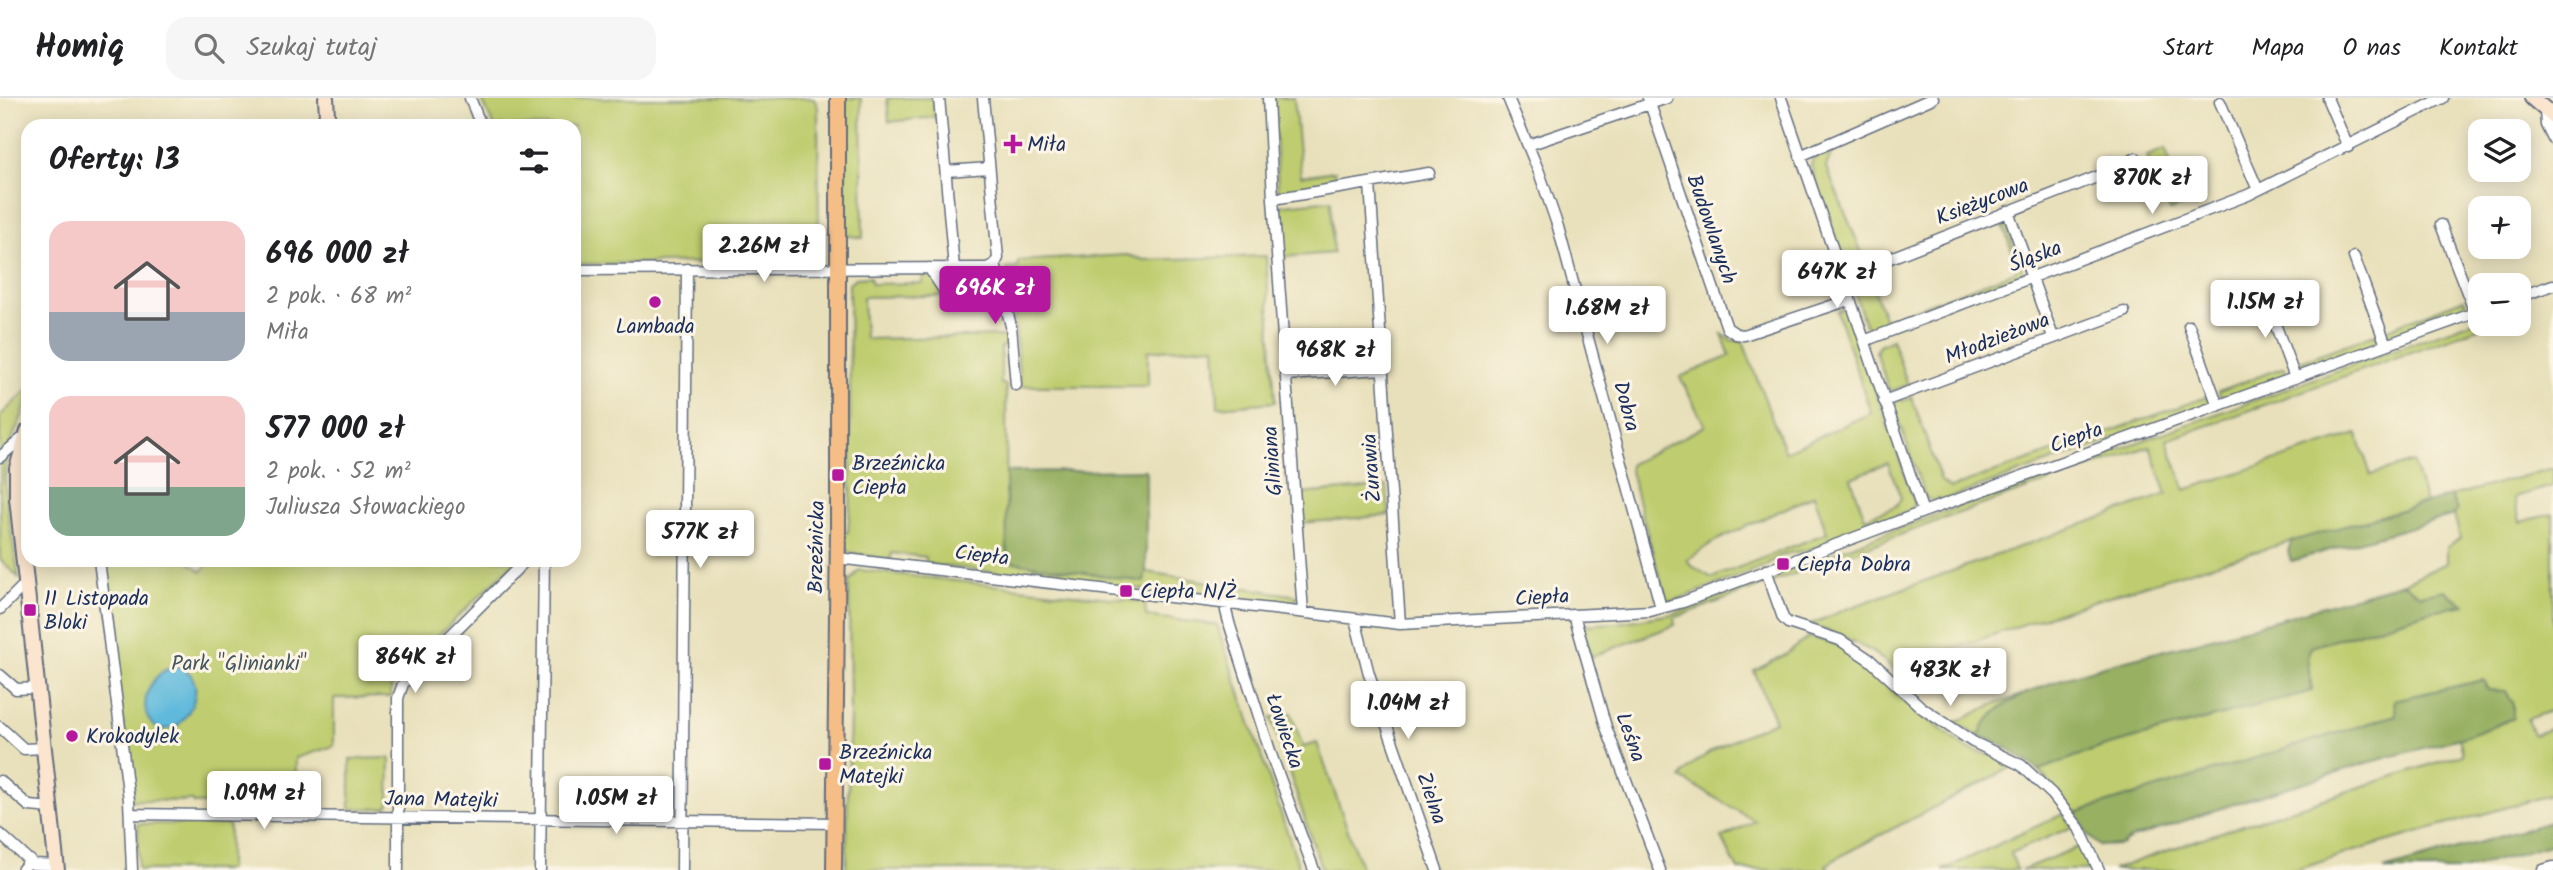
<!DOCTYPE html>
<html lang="pl">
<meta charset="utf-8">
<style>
body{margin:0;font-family:Kalam,sans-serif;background:#f6f6f6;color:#202124;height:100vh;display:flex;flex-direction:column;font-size:26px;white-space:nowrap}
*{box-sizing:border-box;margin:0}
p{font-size:23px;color:#757577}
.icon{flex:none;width:38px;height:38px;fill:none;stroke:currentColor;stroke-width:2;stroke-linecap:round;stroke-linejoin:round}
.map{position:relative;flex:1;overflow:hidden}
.side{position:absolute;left:21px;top:21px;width:560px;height:448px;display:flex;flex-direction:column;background:#fff;border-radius:21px;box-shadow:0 4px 18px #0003}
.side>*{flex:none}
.fabs{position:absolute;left:2468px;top:21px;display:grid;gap:14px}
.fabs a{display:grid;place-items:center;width:63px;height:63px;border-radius:14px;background:#fff;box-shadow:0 4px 18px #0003;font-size:35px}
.price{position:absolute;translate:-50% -60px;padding:0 16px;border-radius:7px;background:#fff;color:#222;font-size:23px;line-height:46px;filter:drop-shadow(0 2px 4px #0008)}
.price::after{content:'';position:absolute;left:50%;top:42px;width:21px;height:16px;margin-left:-10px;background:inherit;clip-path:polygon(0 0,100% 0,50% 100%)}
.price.current{background:#b5179e;color:#fff}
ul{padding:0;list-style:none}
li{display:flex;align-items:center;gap:21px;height:175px;padding:0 28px}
li span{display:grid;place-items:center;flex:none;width:196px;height:140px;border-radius:21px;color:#555}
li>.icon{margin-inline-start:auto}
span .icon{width:84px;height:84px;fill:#fffc;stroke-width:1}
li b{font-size:30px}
h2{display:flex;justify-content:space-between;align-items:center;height:84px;padding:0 28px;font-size:30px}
header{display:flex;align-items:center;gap:42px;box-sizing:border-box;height:98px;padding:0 35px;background:#fff;border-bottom:2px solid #e0e0e0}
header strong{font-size:33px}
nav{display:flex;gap:38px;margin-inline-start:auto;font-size:24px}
.search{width:490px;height:63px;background:#f6f6f6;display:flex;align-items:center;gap:18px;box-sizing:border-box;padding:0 24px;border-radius:21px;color:#757577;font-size:26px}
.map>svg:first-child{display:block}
</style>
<header>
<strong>Homiq</strong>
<div class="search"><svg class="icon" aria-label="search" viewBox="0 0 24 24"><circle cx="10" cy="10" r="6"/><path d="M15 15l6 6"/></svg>Szukaj tutaj</div>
<nav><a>Start</a><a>Mapa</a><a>O nas</a><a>Kontakt</a></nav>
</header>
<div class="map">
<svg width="2553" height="772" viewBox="0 0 2553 772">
<rect width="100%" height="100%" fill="#fcf5e5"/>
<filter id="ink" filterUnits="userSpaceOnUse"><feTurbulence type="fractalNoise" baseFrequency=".0143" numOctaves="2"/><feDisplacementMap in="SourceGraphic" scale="14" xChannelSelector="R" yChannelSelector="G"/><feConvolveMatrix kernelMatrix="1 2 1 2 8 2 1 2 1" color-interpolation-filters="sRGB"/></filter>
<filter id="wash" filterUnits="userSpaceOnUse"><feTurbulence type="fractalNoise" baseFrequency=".00686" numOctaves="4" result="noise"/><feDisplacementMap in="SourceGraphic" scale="28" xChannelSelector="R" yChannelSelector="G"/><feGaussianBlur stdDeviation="1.57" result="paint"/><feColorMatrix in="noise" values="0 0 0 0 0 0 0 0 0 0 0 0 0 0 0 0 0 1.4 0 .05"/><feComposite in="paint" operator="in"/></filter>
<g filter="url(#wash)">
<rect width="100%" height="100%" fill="#e8e0ba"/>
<path fill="#bfcd6f" stroke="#6d7e66" stroke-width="2" fill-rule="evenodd" d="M481,0H814L818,10L819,163L574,166V28H494Z
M845,0H861L863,140L844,137Z
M887,0H933L935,19L889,24Z
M1273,0H1294L1301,78L1335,73L1336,83L1283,93L1278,92Z
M1829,49L1831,56L1826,69L1865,162L1849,169L1845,166L1811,69L1812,63Z
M2165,51L2175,77L2191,71L2202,99L2169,113L2147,58Z
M1331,102L1333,155L1284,159L1279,110L1284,107Z
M2005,121L2023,175L2019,181L1885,231L1884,228L1871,231L1865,227L1852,185L1854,181L1868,175L1885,222L2015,174L2017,167L2001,122Z
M1127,157L1144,162L1266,158L1275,304L1218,309L1215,248L1148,253V288H1020L1014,215L1007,171L1018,170V163Z
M923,178H989L997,197L863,199L865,241L1009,238L1008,246L1001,249V286L1006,287L1007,463L1144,483L1146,474L1291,497L1297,498L1295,506L1287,508L926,466V459L892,455L890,462L848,454L844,447V435L848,434L851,397L849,186L855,180L870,179L872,186L922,185Z
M2464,201L2467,209L2464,213L2392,239L2387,237L2385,232Z
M1843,210L1849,214L1914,403L1912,412L1806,453C1789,454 1778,457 1765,468L1674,503L1666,502L1630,373V366L1705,328L1680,279L1730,258L1722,236L1731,242L1743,244L1785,354L1871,315L1837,214ZM1888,365L1901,400L1896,408L1865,420L1851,380ZM1814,397L1827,435L1712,480L1692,468L1687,462L1715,443Z
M2480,221V226H2489L2167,342L2185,392L2357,336L2371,377L2413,364L2426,405C2248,456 2068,505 1896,573C1871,549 1842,537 1809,527L1849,510L2167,396L2150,348L1962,414L1674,520L1675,527L1591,559L1582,527L1617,525L1673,516L1886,435Z
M2375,236L2378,242L2375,247L2305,272L2297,270L2295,265Z
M1892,241L1908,287L1891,293L1888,290L1876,254L1879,247Z
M2284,269L2286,273L2281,281L2227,300L2220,298L2219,293Z
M28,291C28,315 12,334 7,357C0,389 14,447 19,480L0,461V318Z
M2209,298L2210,302L2205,308L1941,403L1939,400L1932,403L1925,399L1898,320H1895L1892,309L1894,304L1900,301L1902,303L1912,299L1941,383L1951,390Z
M2553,370V388L2514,399L2520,424L2553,416V612L2527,621L2533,637L2553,630V696L2351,754L2296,772H2112L2200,741L2463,656L2459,640L2505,624L2484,582L2394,602L2396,617L2075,715L2039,672L2102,649L2312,593L2307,560L2311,549L2431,513L2464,507L2445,492L2421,497L2403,485L2447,465V449L2460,440L2454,417L2457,412L2451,398Z
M1387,388L1389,417L1302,425L1301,396Z
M101,462H186L202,474L210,462H517L403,571L392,584L390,599L334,600V648L296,660L295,710L249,709L247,705L194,706L193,703L129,702L133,694Z
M859,472L1145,504L1146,518L1217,527L1300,772H846L850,617L849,484Z
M1809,539L1839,547L1853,556L1920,616L1968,651L1999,660L2014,668L1848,754L1826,767L1830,772H1738L1722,740L1755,723L1681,680C1693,657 1751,634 1775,623L1754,573L1785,557Z
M2055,585C2029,596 1989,610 1979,638L1955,625L1990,608Z
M1291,615L1303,649L1317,645L1362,772H1322L1271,620Z
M390,660L389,707L385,710L350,711V661Z
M2063,716L2072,729L2011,755L2017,772H1943Z
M138,726H229V772H138Z
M2083,747L2092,772H2021Z"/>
<path fill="#97b062" stroke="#597060" stroke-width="2" d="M1146,372V473L1144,484L1007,463L1006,374Z
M2451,398L2457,412L2454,417L2291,463L2288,453L2292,443Z
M2403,485L2421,497L2445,492L2453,500L2465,507L2431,513L2311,549L2307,560L2312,593L2102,649L2039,672L1999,645L1979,638C1985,621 2000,609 2015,601C2070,572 2144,559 2204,542C2270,524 2337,504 2403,485Z
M2484,582L2488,592L2506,593L2513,606V620L2471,637L2367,665L2237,705L2133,740L2121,747L2099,748L2086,735L2075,715L2396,617L2394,602Z
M2553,723V746L2463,772H2384Z"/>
<path fill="#5eb9dc" stroke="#3c749d" stroke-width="2" d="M178,568C207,579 195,613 176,629L160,632C132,619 147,571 178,568Z"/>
</g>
<g filter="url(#ink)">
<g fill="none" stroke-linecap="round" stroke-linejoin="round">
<g stroke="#636d7e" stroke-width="13">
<path id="street" d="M470,0L481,28
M939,0L954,170
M983,0L998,160L995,166L1011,228L1016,287
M1268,0L1273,101L1303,514
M1508,0L1539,74L1558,129L1661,510
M1648,0L1727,230L1736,236L1744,237L1849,202
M1781,0L1923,414
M2327,0L2348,49
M2220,4L2258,92
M2549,11L2545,13L2546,27L2553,41
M1528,47L1667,0
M1800,58L1933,0
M946,73L989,70
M1370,86L1400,526
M1273,101L1429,75
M2008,113L2053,239
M2441,127L2475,215
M2354,159L2386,247
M929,170L945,194H1002
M574,172L978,170H987L995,166
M1842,179L2117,71L2136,60
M2263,193L2295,280
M2518,199L2553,187
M2189,228L2218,308
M1864,243L2248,97L2443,0
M1286,277L1383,271
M1884,303L2124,214
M0,359L26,337
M837,460L1400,526L1650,513L1683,504L1923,414L2480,213
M99,462L129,702L132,772
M1766,472L1783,520L1788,525L1840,542L1870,562L1922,610L1973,644L2021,667L2052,696L2079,730L2099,772
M1228,505L1226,513L1230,528L1272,659L1314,772
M0,511L21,490L27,489
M1574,517L1606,629L1660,772
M1355,521L1369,576L1437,772
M0,577L16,591L38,590
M0,629L24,651L45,650
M0,683L29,708L52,710
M130,716L835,725
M0,736L33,766L57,767
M22,772L30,762
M398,772V600L403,586L412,576L526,462
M540,772L544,462
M682,772L687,171
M2543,772L2553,769"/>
</g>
<g stroke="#636d7e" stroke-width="18">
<path id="secondary" d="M2532,0L2553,18
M323,28L327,17L326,0
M28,333L17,370V400L57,772"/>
</g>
<g stroke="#636d7e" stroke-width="18">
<path id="primary" d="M834,772L838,430V0"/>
</g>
<use href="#street" stroke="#fff" stroke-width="10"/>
<use href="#secondary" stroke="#fbe5cf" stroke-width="14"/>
<use href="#primary" stroke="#f6be87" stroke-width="14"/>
</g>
</g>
<g fill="#b5179e" stroke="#fcf5e5" stroke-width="2.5">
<path d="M1009.5 35.5h7v7h7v7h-7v7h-7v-7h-7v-7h7z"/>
<circle cx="655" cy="204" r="7"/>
<rect x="831" y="370" width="14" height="14" rx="3.5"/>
<rect x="1776" y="459" width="14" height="14" rx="3.5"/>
<rect x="1119" y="486" width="14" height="14" rx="3.5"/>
<rect x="23" y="505" width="14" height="14" rx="3.5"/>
<circle cx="72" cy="638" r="7"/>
<rect x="818" y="659" width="14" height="14" rx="3.5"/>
</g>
<g text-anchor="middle" stroke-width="6" stroke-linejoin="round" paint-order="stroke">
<g font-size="21" fill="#1b2f5e" stroke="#fcf5e5" text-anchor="start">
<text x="1027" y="53">Miła</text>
<text x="655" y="235" text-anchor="middle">Lambada</text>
<text x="852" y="372">Brzeźnicka<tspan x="852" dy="24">Ciepła</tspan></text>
<text x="1797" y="473">Ciepła Dobra</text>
<text x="1140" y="500">Ciepła N/Ż</text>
<text x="44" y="507">11 Listopada<tspan x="44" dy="24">Bloki</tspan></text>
<text x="86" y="645">Krokodylek</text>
<text x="839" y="661">Brzeźnicka<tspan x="839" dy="24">Matejki</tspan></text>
</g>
<g font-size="21" fill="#1b2f5e" stroke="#fcf5e5">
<text transform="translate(1982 103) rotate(-21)" y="7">Księżycowa</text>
<text transform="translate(1712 131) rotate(71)" y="7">Budowlanych</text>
<text transform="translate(2035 158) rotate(-21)" y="7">Śląska</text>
<text transform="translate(1997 240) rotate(-21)" y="7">Młodzieżowa</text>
<text transform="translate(1627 308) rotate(75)" y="7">Dobra</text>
<text transform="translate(2076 339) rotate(-20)" y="7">Ciepła</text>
<text transform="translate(1272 363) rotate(-94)" y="7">Gliniana</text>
<text transform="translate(1371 370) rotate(-94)" y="7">Żurawia</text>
<text transform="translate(816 449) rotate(-89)" y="7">Brzeźnicka</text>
<text transform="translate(982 457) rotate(7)" y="7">Ciepła</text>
<text transform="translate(1542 499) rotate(-3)" y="7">Ciepła</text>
<text transform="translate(1285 633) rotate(71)" y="7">Łowiecka</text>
<text transform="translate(1631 639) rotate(70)" y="7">Leśna</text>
<text transform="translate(1432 700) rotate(71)" y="7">Zielna</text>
<text transform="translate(441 701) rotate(1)" y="7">Jana Matejki</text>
</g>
<g font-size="21" fill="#445662" stroke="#fcf5e5">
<text x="239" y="572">Park "Glinianki"</text>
</g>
</g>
</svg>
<div class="fabs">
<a><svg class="icon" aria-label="layers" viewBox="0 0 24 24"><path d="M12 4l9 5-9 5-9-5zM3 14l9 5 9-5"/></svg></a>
<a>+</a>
<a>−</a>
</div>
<b class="price" style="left:2152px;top:118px">870K zł</b>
<b class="price" style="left:764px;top:186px">2.26M zł</b>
<b class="price" style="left:1837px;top:212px">647K zł</b>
<b class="price current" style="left:995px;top:228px">696K zł</b>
<b class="price" style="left:2265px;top:242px">1.15M zł</b>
<b class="price" style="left:1607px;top:248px">1.68M zł</b>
<b class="price" style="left:1335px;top:290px">968K zł</b>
<b class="price" style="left:700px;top:472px">577K zł</b>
<b class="price" style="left:415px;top:597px">864K zł</b>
<b class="price" style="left:1950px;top:610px">483K zł</b>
<b class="price" style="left:1408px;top:643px">1.04M zł</b>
<b class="price" style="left:264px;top:733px">1.09M zł</b>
<b class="price" style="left:616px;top:738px">1.05M zł</b>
<section class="side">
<h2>Oferty: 13<svg class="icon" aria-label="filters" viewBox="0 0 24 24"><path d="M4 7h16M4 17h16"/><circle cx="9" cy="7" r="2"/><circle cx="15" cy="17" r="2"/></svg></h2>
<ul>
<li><span style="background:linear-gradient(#f6c9c9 65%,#9aa5b1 0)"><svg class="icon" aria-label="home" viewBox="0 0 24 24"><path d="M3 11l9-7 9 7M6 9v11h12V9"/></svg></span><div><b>696 000 zł</b><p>2 pok. · 68 m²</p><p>Miła</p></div></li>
<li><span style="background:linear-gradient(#f6c9c9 65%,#7fa58c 0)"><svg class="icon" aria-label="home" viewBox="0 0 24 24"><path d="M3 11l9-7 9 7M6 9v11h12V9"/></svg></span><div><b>577 000 zł</b><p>2 pok. · 52 m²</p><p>Juliusza Słowackiego</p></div></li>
</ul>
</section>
</div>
